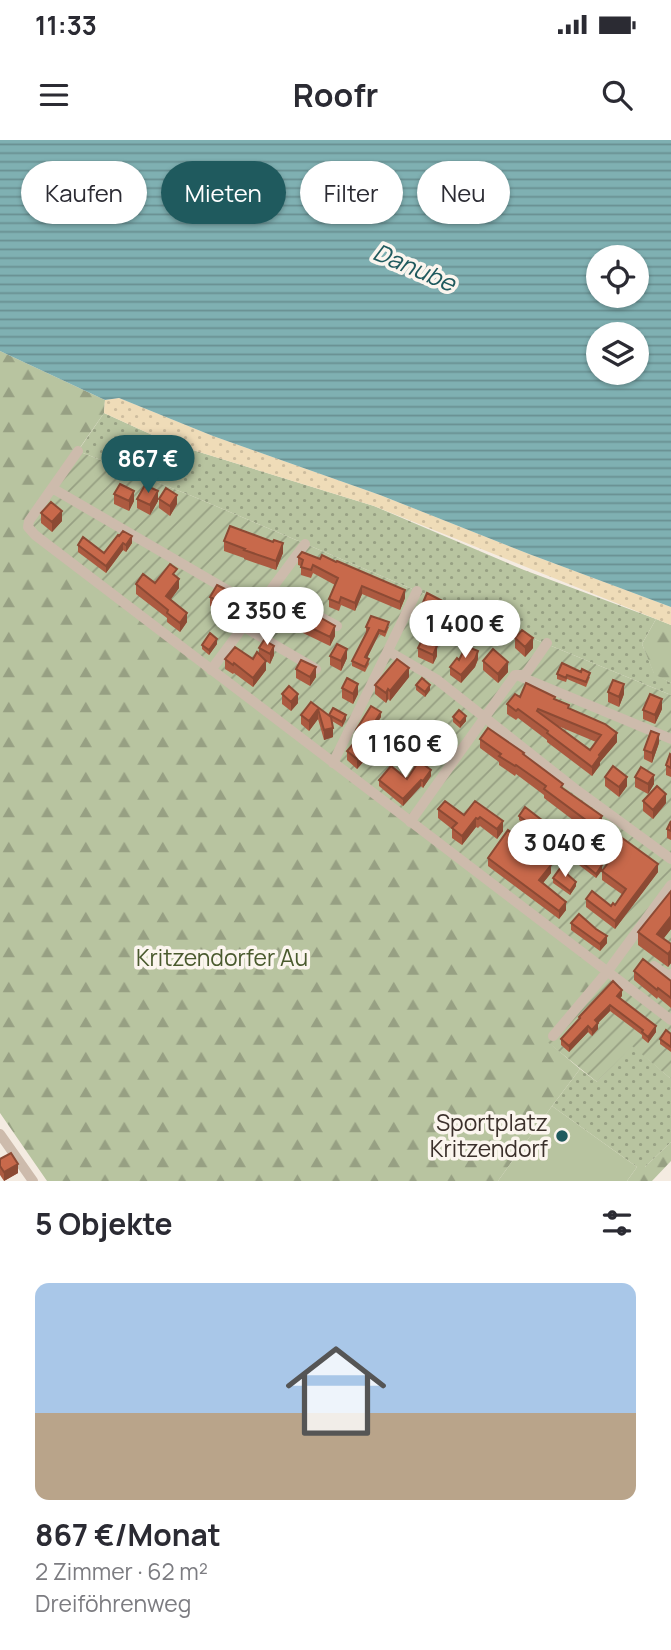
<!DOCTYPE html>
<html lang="de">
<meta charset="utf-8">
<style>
body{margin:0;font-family:Manrope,sans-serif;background:#f7f7f7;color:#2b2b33;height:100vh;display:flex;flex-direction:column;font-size:26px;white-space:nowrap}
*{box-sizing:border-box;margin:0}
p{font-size:23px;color:#7c7c81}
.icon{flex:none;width:38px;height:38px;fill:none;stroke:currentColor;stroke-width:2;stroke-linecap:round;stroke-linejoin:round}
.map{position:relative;height:1041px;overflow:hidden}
.details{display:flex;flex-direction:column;background:#fff;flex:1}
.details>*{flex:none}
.top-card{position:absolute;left:21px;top:21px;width:630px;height:63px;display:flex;gap:14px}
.buttons{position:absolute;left:586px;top:105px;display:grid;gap:14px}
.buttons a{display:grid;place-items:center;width:63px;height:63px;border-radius:50%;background:#fff;box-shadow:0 2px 5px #0004;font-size:35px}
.price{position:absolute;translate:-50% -60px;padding:0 16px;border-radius:24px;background:#fff;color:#222;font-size:23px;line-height:46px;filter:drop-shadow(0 2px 4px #0008)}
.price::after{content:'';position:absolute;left:50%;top:42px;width:21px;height:16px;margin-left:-10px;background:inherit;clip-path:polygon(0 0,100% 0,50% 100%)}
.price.current{background:#1f5a5e;color:#fff}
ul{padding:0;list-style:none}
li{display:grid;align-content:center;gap:14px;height:371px;padding:0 35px}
li span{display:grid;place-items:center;height:217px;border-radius:14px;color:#555}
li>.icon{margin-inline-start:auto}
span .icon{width:126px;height:126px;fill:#fffc;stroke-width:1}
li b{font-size:30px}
h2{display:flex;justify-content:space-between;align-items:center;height:84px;padding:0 35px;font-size:30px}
.tag{padding:0 24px;border-radius:32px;background:#fff;box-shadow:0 2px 5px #0004;font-size:24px;line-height:63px}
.tag.current{background:#1f5a5e;color:#fff}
.status{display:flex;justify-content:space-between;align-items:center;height:49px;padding:0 35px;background:#fff;direction:ltr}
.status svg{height:19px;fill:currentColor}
header{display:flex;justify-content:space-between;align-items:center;height:91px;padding:0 35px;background:#fff;font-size:32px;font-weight:700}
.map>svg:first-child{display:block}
</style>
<div class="status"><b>11:33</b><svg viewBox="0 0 49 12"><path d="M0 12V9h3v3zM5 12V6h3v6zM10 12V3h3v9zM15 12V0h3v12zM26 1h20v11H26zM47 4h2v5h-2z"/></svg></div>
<header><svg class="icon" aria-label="menu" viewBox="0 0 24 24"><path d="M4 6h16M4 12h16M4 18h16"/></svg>Roofr<svg class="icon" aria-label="search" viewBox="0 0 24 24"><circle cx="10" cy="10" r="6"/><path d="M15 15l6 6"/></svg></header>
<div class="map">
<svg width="671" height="1041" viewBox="0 0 671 1041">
<defs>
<pattern id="grass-dots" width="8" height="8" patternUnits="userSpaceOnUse" patternTransform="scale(1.75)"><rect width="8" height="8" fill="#b8c4a0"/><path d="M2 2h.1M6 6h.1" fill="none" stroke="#97a083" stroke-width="1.8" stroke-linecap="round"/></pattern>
<pattern id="forest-firs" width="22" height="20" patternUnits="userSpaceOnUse" patternTransform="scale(1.75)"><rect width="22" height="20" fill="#b8c4a0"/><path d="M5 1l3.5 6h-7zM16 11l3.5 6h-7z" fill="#97a083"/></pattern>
<pattern id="sand-dots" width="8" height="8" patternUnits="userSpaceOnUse" patternTransform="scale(1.75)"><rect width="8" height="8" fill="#efdcb8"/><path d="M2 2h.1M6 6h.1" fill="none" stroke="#cebd9e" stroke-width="1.8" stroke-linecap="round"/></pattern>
<pattern id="garden-furrows" width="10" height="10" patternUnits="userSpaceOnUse" patternTransform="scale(1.75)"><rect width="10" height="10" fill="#b8c4a0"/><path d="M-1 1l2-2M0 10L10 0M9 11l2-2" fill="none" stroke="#97a083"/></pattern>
<pattern id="water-rules" width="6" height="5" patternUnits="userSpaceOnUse" patternTransform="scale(1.75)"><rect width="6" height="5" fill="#7fb0b2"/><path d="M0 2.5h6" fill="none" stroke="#699091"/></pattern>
</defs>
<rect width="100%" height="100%" fill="#f4ebe1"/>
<path fill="url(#grass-dots)" d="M104,273L170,303L374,366L524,430L656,479L642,504L654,533L671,543V555L417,451L192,356L78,311Z
M632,905L671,939V1002L645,1027H637L552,966L580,929L597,942Z"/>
<path fill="url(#forest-firs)" d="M0,211L105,260L104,273L29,381L607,832L546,900L580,929L552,966L498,1041H47L0,973Z
M656,479L671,485V543L654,534L642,504Z
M671,1002V1021L652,1041H627L637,1027H645Z"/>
<path fill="url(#sand-dots)" d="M119,258L213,296L380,355L529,414L671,467V485L374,366L170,303L104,273L105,260Z"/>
<path fill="url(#garden-furrows)" d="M78,311L192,356L417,451L671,555V939L632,906L597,942L545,900L607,833L35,395L29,381Z"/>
<path fill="#b8c4a0" d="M552,966L637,1027L627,1041H498Z"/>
<path fill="url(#water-rules)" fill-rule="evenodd" d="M0,0H671V467L529,414L380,355L213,296L119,258L105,260L0,211ZM598,117H637V156H598ZM598,194H637V233H598Z"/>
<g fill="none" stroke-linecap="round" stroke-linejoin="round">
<path stroke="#cdbbac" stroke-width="10" d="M78,311L29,381L28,387L35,395L671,880
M52,348L258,468
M271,451L337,486
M244,487L316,529
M388,511L436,539L574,648L671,719
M211,530L305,404
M519,536L671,599
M333,623L417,451
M410,682L515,535H525L547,503
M654,826L667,835L671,834
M553,896L607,832L671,745
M0,994L33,1041"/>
</g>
<path fill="#ac5a40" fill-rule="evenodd" d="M114,354L134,361L129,371L114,364Z
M137,359L158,361L150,375L137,368Z
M159,359L177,364L170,376L159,368Z
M41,373L62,381L52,392L41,383Z
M118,395L132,403L126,412L123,410L106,433L78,412V405L104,413Z
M224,401L283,413L276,430L244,419V418L224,411Z
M298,417L405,458L400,470L362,454L355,471L341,465L339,471L329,467V459L335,445L313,433L311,438L301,435V426L298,425Z
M177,438L179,448L170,460L187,482L180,492L167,482V478L136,454V444L155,443Z
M210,457L227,460L220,471L210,466Z
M422,465L491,489L485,502L471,496L469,502L441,489V482L422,474Z
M263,475L286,480L281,492L263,484Z
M303,484L335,496L330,506L303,493Z
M366,487H389L385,497L379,494L367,518L369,524L365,532L352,526V521L367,492H366Z
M515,498L533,508L525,517L515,508Z
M217,504L209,515L202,509V505Z
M259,508L274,515L270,524L266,521V530L253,547L234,533L233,534L225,529V519H253L259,514Z
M418,508L437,516L433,524L418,517Z
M330,516L347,518L341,531L330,525Z
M478,519L475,527L461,543L450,535V527L459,520Z
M483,521L508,532L498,543L483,530Z
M296,529L316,537L310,546L296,538Z
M557,534L590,537L586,547L567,539L566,542L557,539Z
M409,537L390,561L388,559L386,563L375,554V545Z
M416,545L430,550L425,557L416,550Z
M342,548L358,554L353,564L342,558Z
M608,552L624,554L619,567L608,562Z
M282,554L298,563L291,571L282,564Z
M520,557L555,559L617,602L600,622V625L592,636L547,602V600L518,578L516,580L507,574V564ZM558,586L596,602L590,610Z
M311,562L329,576L346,579L342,587L332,581L333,597L324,600L318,579L309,591L301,584V575Z
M662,569L655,584L643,579V570Z
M381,577L365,602L356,595V590Z
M453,577L466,581L460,588L453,582Z
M480,599L524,615L563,648L602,685L594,696L544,658V655L516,634L515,636L499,625V622L480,608Z
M379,603L405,615L398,625L379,611Z
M659,603L652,623L644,619V610Z
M347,611L364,621L357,629L347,620Z
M671,615V637L666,635V625Z
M431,636L423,648L421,646L403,666L379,646V640Z
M605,637L627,646L619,657L605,646Z
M635,637L654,644L648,654L635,647Z
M475,661L503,691L497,699L480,686L478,688L476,687L462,705L452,698V689L438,678V669L464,675Z
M643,661L666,663L653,679L643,671Z
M519,676L556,696L550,703L519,680Z
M671,681V700L667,698V689Z
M600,697L658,732L615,789L586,767V759L611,766L615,765L623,755L602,740V731L614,715L600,705Z
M522,702L551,733L543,743L566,770L559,779L488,726V718Z
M579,720L602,730L596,738L579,725Z
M568,735L576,746L570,755L553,743V738Z
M671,751V789L663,799L671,804V823L668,827L638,805V792Z
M571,783L607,803L600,811L571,790Z
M634,831L671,841V868L658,857L657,859L634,840Z
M622,856L620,858L656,892L648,903L642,898V895L610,871L598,883V889L592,896L588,892L569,912L561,905V899L579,880V877Z
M671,894V912L660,904V899Z
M0,1019L18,1033L4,1041L0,1035Z"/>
<path fill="#8c4a34" d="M134,351V361L129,371V361Z
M158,351V361L150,375V365Z
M177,355V364L170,376V366Z
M62,371V381L52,392V382Z
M132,396V403L126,412V405Z
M123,403V410L106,433V426Z
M283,403V413L276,430V421Z
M179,439V448L166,466V456Z
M362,446V454L355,471V463Z
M227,450V460L220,471V462Z
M405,450V458L400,470V462Z
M286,471V480L281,492V482Z
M187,473V482L180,492V483Z
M491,479V489L485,502V493Z
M335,486V496L330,506V497Z
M471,487V496L469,502V493Z
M379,490V494L365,522V517Z
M533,498V508L525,517V507Z
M217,499V504L209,515V510Z
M274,506V515L270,524V514Z
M437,506V516L433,524V515Z
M347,509V518L341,531V521Z
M478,511V519L475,527L461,543V535Z
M266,521V530L253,547V538Z
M508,522V532L498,543V534Z
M316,527V537L310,546V537Z
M409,528V537L390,561V551Z
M358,544V554L353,564V554Z
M624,544V554L619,567V557Z
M430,545V550L425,557V552Z
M388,549V559L386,563V553Z
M298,554V563L291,571V562Z
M662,559V569L655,584V575Z
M318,569V579L309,591V581Z
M381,572V577L365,602V597Z
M346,575V579L342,587V582Z
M466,576V581L460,588V583Z
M333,588V597L324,600V590Z
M617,593V602L600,622V625L592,636V627L599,615Z
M659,594V603L652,623V613Z
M405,608V615L398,625V617Z
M364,611V621L357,629V619Z
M431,630V636L423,648V641Z
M654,635V644L648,654V644Z
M627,637V646L619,657V647Z
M421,640V646L403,666V659Z
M666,654V663L653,679V670Z
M602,676V685L594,696V686Z
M476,678V687L462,705V696Z
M503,681V691L497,699V689Z
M556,691V696L550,703V698Z
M658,724V732L615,789V781Z
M551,725V733L539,748V740Z
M602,725V730L596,738V734Z
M576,742V746L570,755V751Z
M566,762V770L559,779V771Z
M671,776V789L657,807V794Z
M607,796V803L600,811V804Z
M671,810V823L668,827V814Z
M622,850V856L617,862V856Z
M610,865V871L595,886V880Z
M598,883V889L592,896V890Z
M588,886V892L569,912V906Z
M656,886V892L648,903V897Z
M18,1024V1033L4,1041V1032Z"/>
<path fill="#c8694b" stroke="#8c4a34" stroke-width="2" fill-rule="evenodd" d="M120,344L134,351L129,361L114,354Z
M145,345L158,351L150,365L137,359Z
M166,348L177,355L170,366L159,359Z
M51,362L62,371L52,382L41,373Z
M230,386L273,402L274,400L283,403L276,421L244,410L245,409L224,401Z
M123,391L132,396L126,405L123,403L106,426L78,405L83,397L104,413L118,395L119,396Z
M302,412L320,419L322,415L336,422L337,421L405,450L400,462L362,446L355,463L341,457L339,463L329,459L338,438L313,425L311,430L301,427L303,420L298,417Z
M170,424L177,429L173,434L179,439L166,456L187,473L180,483L167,473L168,470L136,444L143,434L155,443Z
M217,445L227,450L220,462L210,457Z
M427,453L454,467L480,477L481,476L491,479L485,493L471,487L469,493L441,479L443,473L422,465Z
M268,463L286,471L281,482L263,475Z
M309,471L335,486L330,497L303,484Z
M371,476L389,482L385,492L379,490L365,517L369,519L365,527L352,521L369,488L366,487Z
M522,490L533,498L525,507L515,498Z
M210,493L217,499L209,510L202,505Z
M264,500L274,506L270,514L259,508Z
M422,500L437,506L433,515L418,508Z
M337,504L347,509L341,521L330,516Z
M466,506L478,511L475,519L461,535L450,527L457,518L459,520Z
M235,507L253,519L257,512L266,521L253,538L234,523L233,525L225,519Z
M493,509L508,522L498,534L483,521Z
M397,519L409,528L390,551L388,549L386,553L375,545Z
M301,520L316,527L310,537L296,529Z
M562,523L581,532L582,529L590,533L586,542L567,535L566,538L557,534Z
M347,538L358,544L353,554L342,548Z
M422,538L430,545L425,552L416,545Z
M613,540L624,544L619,557L608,552Z
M526,543L555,557L554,559L569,565L568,568L605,584L617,593L599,615L600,616L592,627L547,593L548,591L518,569L516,571L507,564L515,554L520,557ZM538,569L601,595L590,610L537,571Z
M289,546L298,554L291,562L282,554Z
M650,554L662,559L655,575L643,570Z
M311,562L331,577L333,588L324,590L318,569L309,581L301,575Z
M371,566L381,572L365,597L356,590Z
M333,568L346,575L342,582L329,575Z
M459,570L466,576L460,583L453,577Z
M488,588L524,613L523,614L563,644L561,647L602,676L594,686L544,649L546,646L516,625L515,626L499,616L501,614L480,599Z
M651,591L659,594L652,613L644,610Z
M385,594L405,608L398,617L379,603Z
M354,603L364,611L357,619L347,611Z
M670,614L671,615V628L666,625Z
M419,621L431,630L423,641L421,640L403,659L379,640L391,626L407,639Z
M613,626L627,637L619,647L605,637Z
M641,627L654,635L648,644L635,637Z
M657,646L666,654L653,670L643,661Z
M445,661L464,675L475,661L503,681L497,689L480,677L478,679L476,678L462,696L452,688L457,683L438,669Z
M525,667L556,691L550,698L519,676Z
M671,681V691L667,689Z
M607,687L658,724L615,781L586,759L592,751L611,766L613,763L615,765L626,749L602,731L618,710L600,697Z
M508,690L522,700L521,702L551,725L539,740L566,762L559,771L488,718Z
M584,713L602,725L596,734L579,720Z
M561,727L568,732L567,734L576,742L570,751L553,738Z
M671,751V776L657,794L671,804V810L668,814L638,792Z
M579,774L596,789L607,796L600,804L571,783Z
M643,819L671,841V858L658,848L657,850L634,831Z
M613,841L622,850L617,856L656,886L648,897L642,892L643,890L610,865L595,880L598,883L592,890L588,886L569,906L561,899L580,878L579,877Z
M666,890L671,894V907L660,899Z
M11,1013L18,1024L4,1032L0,1026V1019Z"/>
<circle fill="#1f5a5e" stroke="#fbf5ee" stroke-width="2.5" cx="562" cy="996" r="7"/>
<g text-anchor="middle" stroke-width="7" stroke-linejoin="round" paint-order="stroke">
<g font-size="23" fill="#4a5a2e" stroke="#fbf5ee">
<text x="222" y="826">Kritzendorfer Au</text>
</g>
<g font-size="23" fill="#3b302b" stroke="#fbf5ee" text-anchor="end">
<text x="548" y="991">Sportplatz<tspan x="548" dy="26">Kritzendorf</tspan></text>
</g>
<g font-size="24" font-style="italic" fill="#1f5a5e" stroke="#fbf5ee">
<text transform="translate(414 128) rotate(23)" y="8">Danube</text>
</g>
</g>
</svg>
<div class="buttons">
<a><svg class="icon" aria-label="locate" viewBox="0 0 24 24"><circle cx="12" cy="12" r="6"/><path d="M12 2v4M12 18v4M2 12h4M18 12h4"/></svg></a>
<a><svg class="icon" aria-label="layers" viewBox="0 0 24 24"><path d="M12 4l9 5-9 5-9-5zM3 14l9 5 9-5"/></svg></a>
</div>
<b class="price current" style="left:148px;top:355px">867 €</b>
<b class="price" style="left:267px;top:507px">2 350 €</b>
<b class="price" style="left:465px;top:520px">1 400 €</b>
<b class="price" style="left:405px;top:640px">1 160 €</b>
<b class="price" style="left:565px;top:739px">3 040 €</b>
<div class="top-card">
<a class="tag">Kaufen</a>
<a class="tag current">Mieten</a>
<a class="tag">Filter</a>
<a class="tag">Neu</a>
</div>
</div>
<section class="details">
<h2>5 Objekte<svg class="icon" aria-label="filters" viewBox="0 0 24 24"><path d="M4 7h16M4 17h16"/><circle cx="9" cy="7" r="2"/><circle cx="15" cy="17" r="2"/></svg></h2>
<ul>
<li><span style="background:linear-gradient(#a9c7e8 60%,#b9a48a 0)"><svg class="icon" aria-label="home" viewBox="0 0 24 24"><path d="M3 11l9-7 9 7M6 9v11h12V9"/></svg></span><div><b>867 €/Monat</b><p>2 Zimmer · 62 m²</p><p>Dreiföhrenweg</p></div></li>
</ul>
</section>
